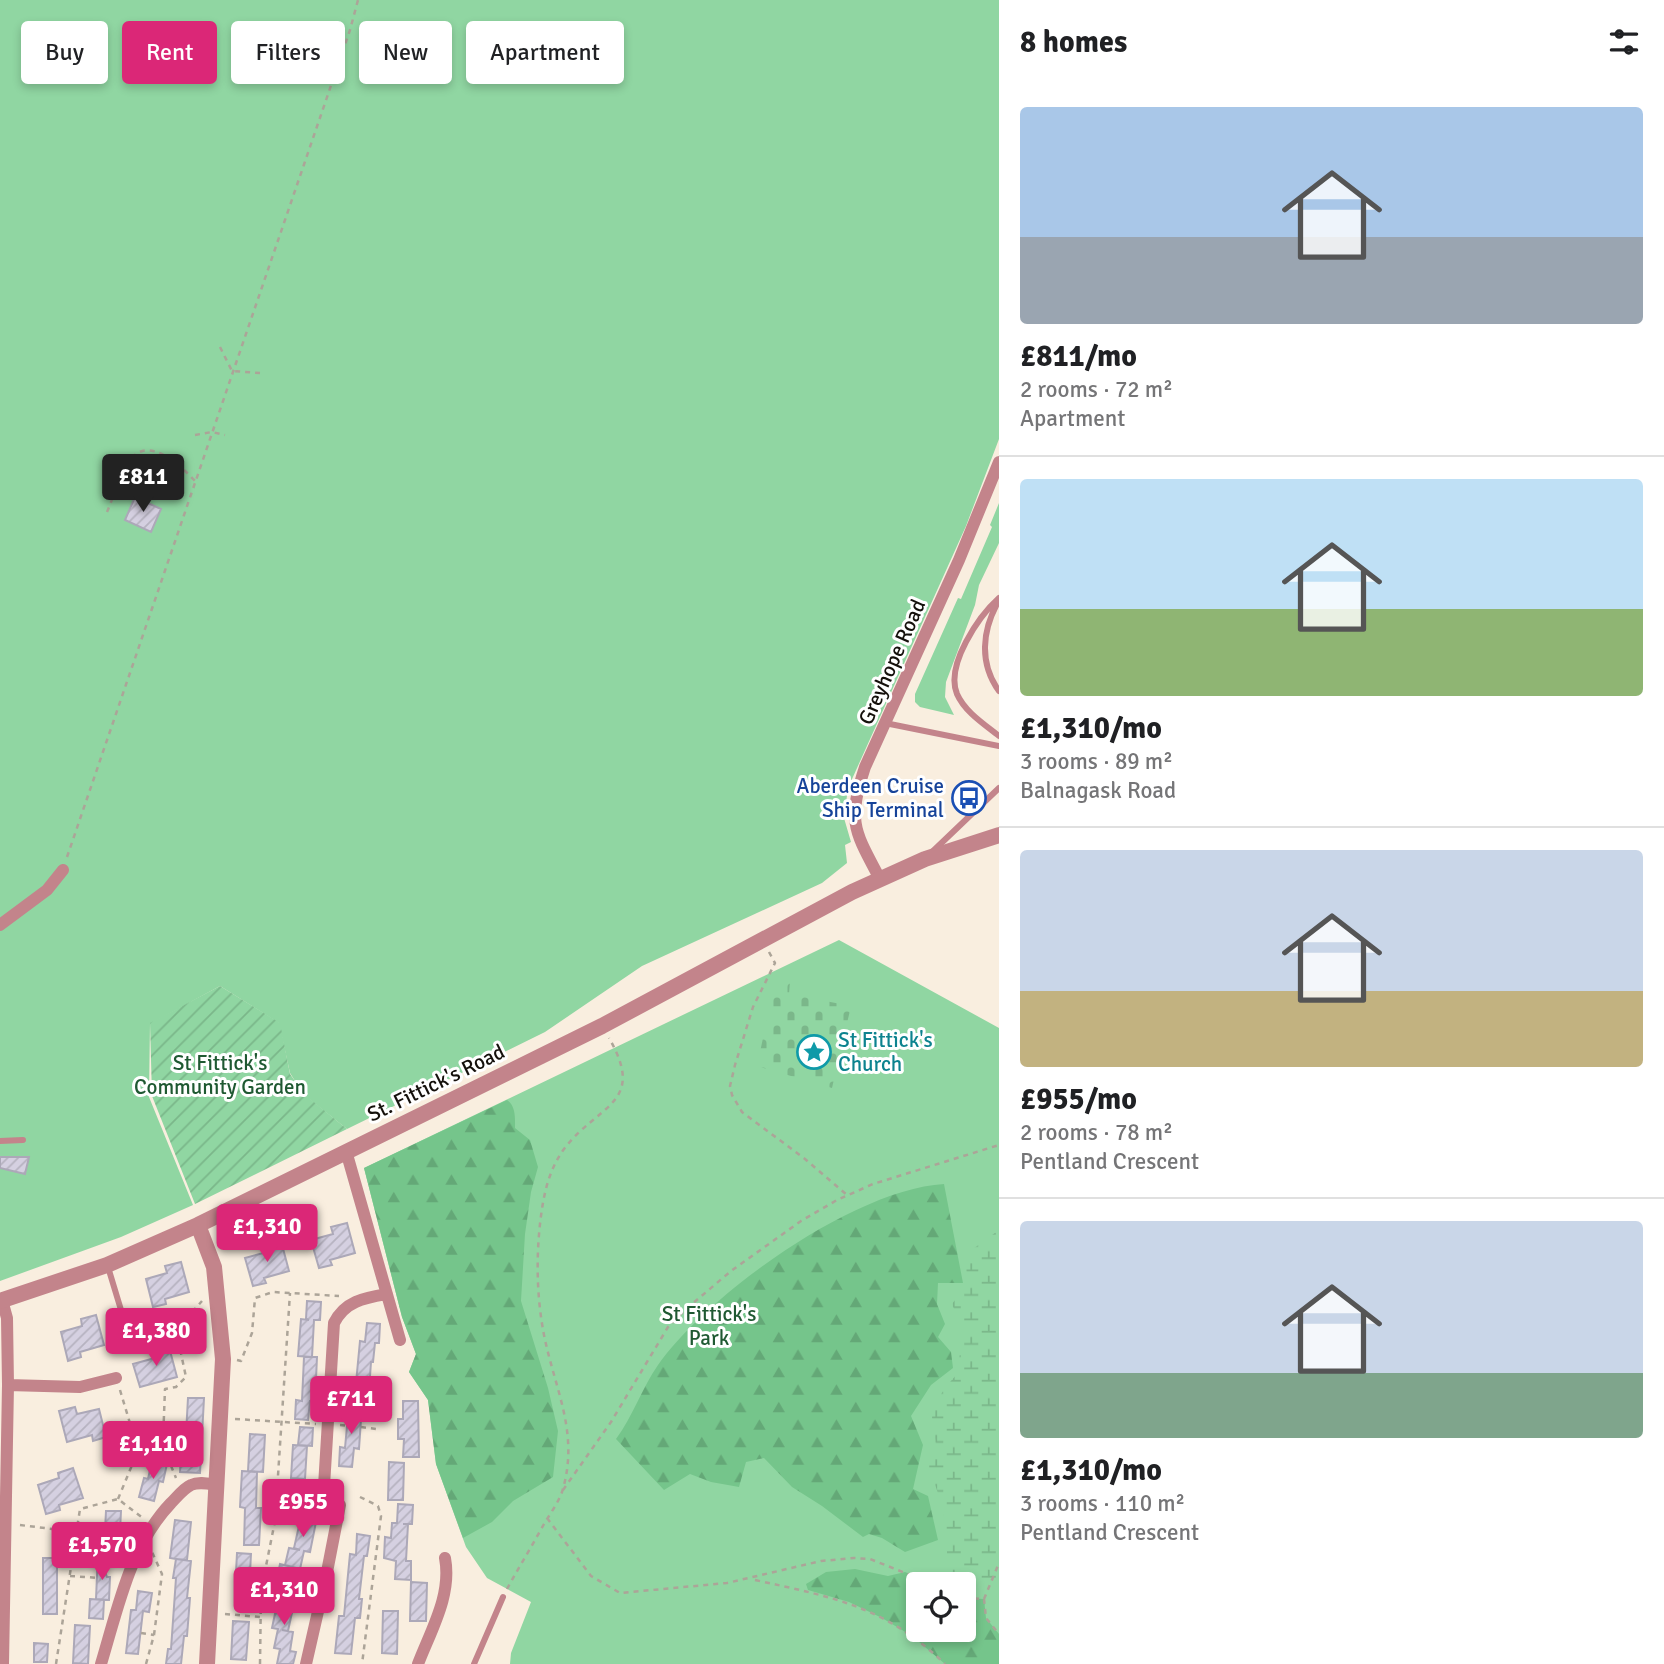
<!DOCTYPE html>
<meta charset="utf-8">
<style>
body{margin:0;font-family:Signika,sans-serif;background:#f2f2f2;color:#202124;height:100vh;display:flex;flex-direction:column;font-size:26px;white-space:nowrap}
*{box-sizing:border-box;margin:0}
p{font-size:23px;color:#757577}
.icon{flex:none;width:38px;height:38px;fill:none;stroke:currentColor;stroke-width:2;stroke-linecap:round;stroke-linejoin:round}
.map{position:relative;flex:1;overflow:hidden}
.drawer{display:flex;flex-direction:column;background:#fff;width:665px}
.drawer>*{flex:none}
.hud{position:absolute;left:21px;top:21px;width:665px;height:63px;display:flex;gap:14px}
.tools{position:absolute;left:906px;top:1572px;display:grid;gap:14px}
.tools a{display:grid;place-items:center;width:70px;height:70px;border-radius:7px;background:#fff;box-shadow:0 4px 10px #0003;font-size:35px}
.price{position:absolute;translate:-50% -60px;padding:0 16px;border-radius:7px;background:#db2777;color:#fff;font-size:23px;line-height:46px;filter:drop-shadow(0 2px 4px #0008)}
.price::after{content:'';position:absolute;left:50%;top:42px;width:21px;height:16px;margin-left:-10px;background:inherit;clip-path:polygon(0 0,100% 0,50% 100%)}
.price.active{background:#222;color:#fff}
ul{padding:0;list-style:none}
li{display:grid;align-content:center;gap:14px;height:371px;padding:0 21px}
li+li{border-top:2px solid #e0e0e0}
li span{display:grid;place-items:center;height:217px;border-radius:7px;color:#555}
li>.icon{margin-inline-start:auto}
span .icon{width:126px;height:126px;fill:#fffc;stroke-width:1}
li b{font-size:30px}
h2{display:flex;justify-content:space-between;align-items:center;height:84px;padding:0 21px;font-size:30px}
.pill{padding:0 24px;border-radius:7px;background:#fff;box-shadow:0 4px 10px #0003;font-size:24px;line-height:63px}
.pill.active{background:#db2777;color:#fff}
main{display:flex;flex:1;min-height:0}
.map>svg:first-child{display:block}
</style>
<main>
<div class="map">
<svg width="999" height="1664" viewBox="0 0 999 1664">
<defs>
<pattern id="forest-firs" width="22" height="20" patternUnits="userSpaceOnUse" patternTransform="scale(1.75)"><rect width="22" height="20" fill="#75c58b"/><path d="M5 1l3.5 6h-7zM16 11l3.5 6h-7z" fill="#64a877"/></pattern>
<pattern id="wetland-marsh" width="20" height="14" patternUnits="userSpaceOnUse" patternTransform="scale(1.75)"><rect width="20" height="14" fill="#90d6a2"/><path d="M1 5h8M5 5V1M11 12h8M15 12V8" fill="none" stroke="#7bb78a"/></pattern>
<pattern id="cemetery-stones" width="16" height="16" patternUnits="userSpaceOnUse" patternTransform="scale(1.75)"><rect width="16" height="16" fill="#90d6a2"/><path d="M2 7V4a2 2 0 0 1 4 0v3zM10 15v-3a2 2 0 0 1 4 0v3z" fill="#7bb78a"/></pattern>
<pattern id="garden-furrows" width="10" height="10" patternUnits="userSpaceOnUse" patternTransform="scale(1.75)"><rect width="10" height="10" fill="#90d6a2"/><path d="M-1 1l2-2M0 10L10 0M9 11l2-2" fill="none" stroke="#7bb78a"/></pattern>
<pattern id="building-hatch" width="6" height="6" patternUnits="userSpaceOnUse" patternTransform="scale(1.75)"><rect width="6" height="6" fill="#d5d0e1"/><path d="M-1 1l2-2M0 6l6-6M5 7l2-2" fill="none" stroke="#b6b2c0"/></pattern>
</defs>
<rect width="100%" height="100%" fill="#f9eedf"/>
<path fill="#90d6a2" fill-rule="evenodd" d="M0,0H999V439L966,526L848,788L844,818L851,842L845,845L847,863L822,883L642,966L545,1032L347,1129L303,1094L290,1073L279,1023L220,986L150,1024L149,1097L193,1205L121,1237L0,1281Z
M999,503V543L979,585L975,605L946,682L945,697L954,715L920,707L915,702V694L958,598L961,599L992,527L990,525Z
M839,940L999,1028V1664H510L511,1653L531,1602L487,1578L466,1547L436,1464L428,1400L409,1372L416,1354L402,1317L364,1168ZM919,1584H964V1629H919Z"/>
<path fill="url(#forest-firs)" d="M507,1100C516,1106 515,1118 515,1128L530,1140L538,1167L531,1192L525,1234L521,1301L548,1388L558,1431L553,1477L513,1501L492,1522L463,1538L436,1464L428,1400L409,1372L416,1354L402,1317L364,1168Z
M944,1184L963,1283H938L937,1304L945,1324L938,1337L951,1352L953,1368L931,1385L911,1416L923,1445L913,1489L928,1496L938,1540L905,1552L882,1538L869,1534L863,1537L822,1506L792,1487L764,1458L746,1462L739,1487L711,1482L690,1474L664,1490L616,1439C633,1416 642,1388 658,1365C709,1293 855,1189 944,1184Z
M855,1569L888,1576L905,1572L932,1584H919V1629H964V1598L984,1599L986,1618L999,1634V1664H945L912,1636L882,1618L849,1602L808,1590L806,1584L826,1572Z"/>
<path fill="url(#wetland-marsh)" d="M999,1230V1595L986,1582C968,1584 957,1584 946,1569C950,1530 943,1501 927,1465L936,1445L932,1417L943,1390L958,1373L962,1329L952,1304L967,1284L966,1254Z"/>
<path fill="url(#cemetery-stones)" d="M772,979L790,981L789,994L851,1006L832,1088L757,1066L768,1015Z"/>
<path fill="url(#garden-furrows)" d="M220,986L280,1023L290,1074L304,1094L347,1129L195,1204L152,1096L150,1023Z"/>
<path fill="url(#building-hatch)" stroke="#aca8b8" stroke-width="2" d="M135,497L161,509L151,532L125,520Z
M0,1157H29L25,1174L0,1168Z
M347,1223L355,1253L330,1260L332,1265L319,1268L311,1240L333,1234L331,1227Z
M281,1241L289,1271L264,1278L266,1283L253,1286L245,1258L267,1252L265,1245Z
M181,1262L189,1292L165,1299L166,1304L153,1307L146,1279L167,1273L165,1266Z
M307,1301L321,1302L320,1320H314L312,1357L298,1356L301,1319L309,1320L306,1319Z
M96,1315L104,1345L80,1352L81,1357L68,1361L61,1332L82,1326L81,1319Z
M367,1323L380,1324L379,1343H375L373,1362H371L368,1405L354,1404L360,1341L365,1342Z
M169,1347L177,1377L140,1387L133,1364L155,1358L153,1351Z
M304,1357H317L315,1401H310L308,1420L295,1419L296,1400L302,1401Z
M188,1398H204L200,1473L180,1472L182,1434H186Z
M403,1401H418L419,1457H403L404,1439H398V1419H403Z
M349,1404L362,1405L359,1449L354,1448L352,1467L339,1466L340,1447L345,1448Z
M75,1407L77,1414L99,1409L106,1437L93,1441L92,1435L67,1442L59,1411Z
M300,1427L313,1428L312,1446L298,1445Z
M250,1434L265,1435L263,1472L248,1471Z
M293,1445L307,1446L305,1479L291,1478Z
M152,1461L167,1464L163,1482L159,1481L154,1501L139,1497L144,1478L148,1479Z
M389,1462L404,1463L403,1500H388Z
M73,1468L83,1498L59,1505L60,1510L46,1514L38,1485L59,1478L58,1473Z
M242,1471L257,1472L256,1508H261L259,1545H244L245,1508L240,1507Z
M398,1504L413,1505L412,1524H403H408L406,1561H411V1580L395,1579L396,1561L384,1558L385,1537L391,1538L392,1523H397Z
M303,1508L318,1512L310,1552L304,1551L300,1569L285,1565L289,1548L300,1550L294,1548Z
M106,1511H121L119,1551L104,1550Z
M175,1520L191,1522L187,1560L176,1559L191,1561L187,1598H190L187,1636H184L181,1664H166L168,1649H171L176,1578H173L176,1559L170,1558Z
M357,1534L370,1536L367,1556H364L359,1599H362L360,1618H355L351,1654L335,1653L339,1616H344L350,1554L356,1555Z
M98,1552L107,1577H110L109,1600L96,1599Z
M237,1553L251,1554L249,1592H254L253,1611L239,1610L240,1592H246L235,1591Z
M43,1558H57V1614H43Z
M280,1564L296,1568L292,1586L276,1583Z
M411,1582L427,1583L426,1621H410Z
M280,1590L296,1594L288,1631L282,1630L293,1632L290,1651L296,1652L293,1664H277L280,1649L274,1648L278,1629L272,1628Z
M138,1591L152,1593L149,1612L143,1611L138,1654L126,1653L131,1610H136Z
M90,1599L104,1600L103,1619L89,1618Z
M383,1611H398L397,1654L382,1653Z
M233,1621L249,1622L246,1660L231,1659Z
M75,1625L90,1626L88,1664L73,1663Z
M34,1643L48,1644L47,1662H34Z"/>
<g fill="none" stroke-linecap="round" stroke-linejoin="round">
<path stroke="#aca498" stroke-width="2.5" stroke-dasharray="5 5" stroke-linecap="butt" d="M220,347L232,371L260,373
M195,435L212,432L225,435
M107,512C114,496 120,475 130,460C149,434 182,467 196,482
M67,857L350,30L358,0
M769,952L775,963L753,1007L735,1065L730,1086L732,1095L742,1112L805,1159L847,1195
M237,1360L241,1361L252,1333L255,1298L273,1292L339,1296
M120,1390L135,1440L140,1446
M235,1419L316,1424
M340,1425L351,1426
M361,1427L376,1429
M163,1441L165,1389L176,1387L186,1377L176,1330L202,1301
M563,1490L611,1422L668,1327L685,1310L731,1271L801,1221L837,1200L873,1184L999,1145
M360,1497L378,1506L381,1516L362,1664
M118,1499L142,1441H163L165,1451L176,1478
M547,1518L591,1576L620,1593L727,1583L821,1561L854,1558L870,1559L933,1584
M20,1525L76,1532
M70,1576L100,1578
M755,1580C832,1597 885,1606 945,1664
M507,1589C519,1567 532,1546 544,1524C550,1514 558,1503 562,1492C580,1434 555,1390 544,1335C537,1299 536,1261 540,1224C543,1197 548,1171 564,1149C598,1104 647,1104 609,1038
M964,1598L984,1599L999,1563
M984,1599L986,1618L999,1634
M225,1614L260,1617
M141,1633L154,1635
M56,1664L80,1509L118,1499L144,1519
M146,1664L154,1635L162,1574L152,1552
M260,1664L261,1591L275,1521L290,1293"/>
<path stroke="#c3848b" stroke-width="6" d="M999,598C979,616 945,665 957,694C965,712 984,724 999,736
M998,602C982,631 979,663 999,691
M885,723L999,746
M932,852L999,788
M0,1141L23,1140
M108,1267L128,1333
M474,1664L503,1597"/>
<path stroke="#c3848b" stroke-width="12" d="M880,879C854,830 847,822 865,767L959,560L999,462
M0,925L47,890L63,870
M346,1151L400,1340
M2,1300L7,1318L8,1385L3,1664
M8,1385L80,1387L116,1378
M101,1664C118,1608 130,1546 171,1503C177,1497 184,1488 191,1485C199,1481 210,1484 218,1485
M306,1664L327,1572L340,1505L324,1486L334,1323C345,1301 364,1298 387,1294
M418,1664C431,1630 452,1595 445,1558"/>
<path stroke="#c3848b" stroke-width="16" d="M198,1225L214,1267L223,1359L207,1664
M0,1301L107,1265L198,1225L602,1026L852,892L925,859L999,835"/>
</g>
<defs>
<g id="bus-ring" transform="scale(1.75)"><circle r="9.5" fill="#fff" stroke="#1a4fb4" stroke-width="1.5"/><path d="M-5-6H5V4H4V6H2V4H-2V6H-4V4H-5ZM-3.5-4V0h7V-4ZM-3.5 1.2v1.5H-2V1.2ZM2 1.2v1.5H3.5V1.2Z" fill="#1a4fb4"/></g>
<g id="sight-ring" transform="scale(1.75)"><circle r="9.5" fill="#fff" stroke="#0f9aa8" stroke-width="1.5"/><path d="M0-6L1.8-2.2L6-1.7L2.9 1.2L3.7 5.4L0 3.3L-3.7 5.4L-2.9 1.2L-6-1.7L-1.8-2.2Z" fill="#0f9aa8"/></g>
</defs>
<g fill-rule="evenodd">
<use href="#bus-ring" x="969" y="798"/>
<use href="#sight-ring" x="814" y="1052"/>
</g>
<g text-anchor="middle" stroke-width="6" stroke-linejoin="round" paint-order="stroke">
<g font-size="21" fill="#14100b" stroke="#fff">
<text transform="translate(892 662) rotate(-66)" y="7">Greyhope Road</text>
<text transform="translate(436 1083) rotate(-26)" y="7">St. Fittick's Road</text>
</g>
<g font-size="21" fill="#164399" stroke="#fff" text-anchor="end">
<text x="944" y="793">Aberdeen Cruise<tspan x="944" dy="24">Ship Terminal</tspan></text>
</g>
<g font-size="21" fill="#0d838f" stroke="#fff" text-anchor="start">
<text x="838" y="1047">St Fittick's<tspan x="838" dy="24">Church</tspan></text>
</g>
<g font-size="21" fill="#1f5932" stroke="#fff">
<text x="220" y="1070">St Fittick's<tspan x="220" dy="24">Community Garden</tspan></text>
<text x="709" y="1321">St Fittick's<tspan x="709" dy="24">Park</tspan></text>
</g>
</g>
</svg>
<div class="tools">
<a><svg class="icon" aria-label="locate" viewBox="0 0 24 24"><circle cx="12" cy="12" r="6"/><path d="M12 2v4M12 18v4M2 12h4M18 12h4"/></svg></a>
</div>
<b class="price active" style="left:143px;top:514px">£811</b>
<b class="price" style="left:267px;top:1264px">£1,310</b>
<b class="price" style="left:156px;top:1368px">£1,380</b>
<b class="price" style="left:351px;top:1436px">£711</b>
<b class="price" style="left:153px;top:1481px">£1,110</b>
<b class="price" style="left:303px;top:1539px">£955</b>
<b class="price" style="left:102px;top:1582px">£1,570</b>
<b class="price" style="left:284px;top:1627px">£1,310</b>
<div class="hud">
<a class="pill">Buy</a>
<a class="pill active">Rent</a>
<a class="pill">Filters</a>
<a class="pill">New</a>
<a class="pill">Apartment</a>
</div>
</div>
<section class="drawer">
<h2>8 homes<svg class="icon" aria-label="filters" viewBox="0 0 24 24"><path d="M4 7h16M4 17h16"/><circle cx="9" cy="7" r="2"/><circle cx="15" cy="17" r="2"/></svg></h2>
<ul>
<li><span style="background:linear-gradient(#a9c7e8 60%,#9aa5b1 0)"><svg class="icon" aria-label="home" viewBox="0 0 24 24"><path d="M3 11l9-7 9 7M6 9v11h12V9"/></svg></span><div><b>£811/mo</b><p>2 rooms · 72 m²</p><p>Apartment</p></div></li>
<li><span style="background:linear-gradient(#bfe0f5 60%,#8fb573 0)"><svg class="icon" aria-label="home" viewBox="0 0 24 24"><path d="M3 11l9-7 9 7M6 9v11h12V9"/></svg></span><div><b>£1,310/mo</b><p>3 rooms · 89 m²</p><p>Balnagask Road</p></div></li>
<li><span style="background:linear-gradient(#c9d6e8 65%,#c2b280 0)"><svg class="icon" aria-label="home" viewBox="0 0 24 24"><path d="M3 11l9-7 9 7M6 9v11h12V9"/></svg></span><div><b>£955/mo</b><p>2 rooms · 78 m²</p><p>Pentland Crescent</p></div></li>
<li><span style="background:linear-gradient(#c9d6e8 70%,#7fa58c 0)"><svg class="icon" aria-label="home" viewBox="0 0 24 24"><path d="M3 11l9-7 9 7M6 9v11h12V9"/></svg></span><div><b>£1,310/mo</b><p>3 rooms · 110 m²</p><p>Pentland Crescent</p></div></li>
</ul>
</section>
</main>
